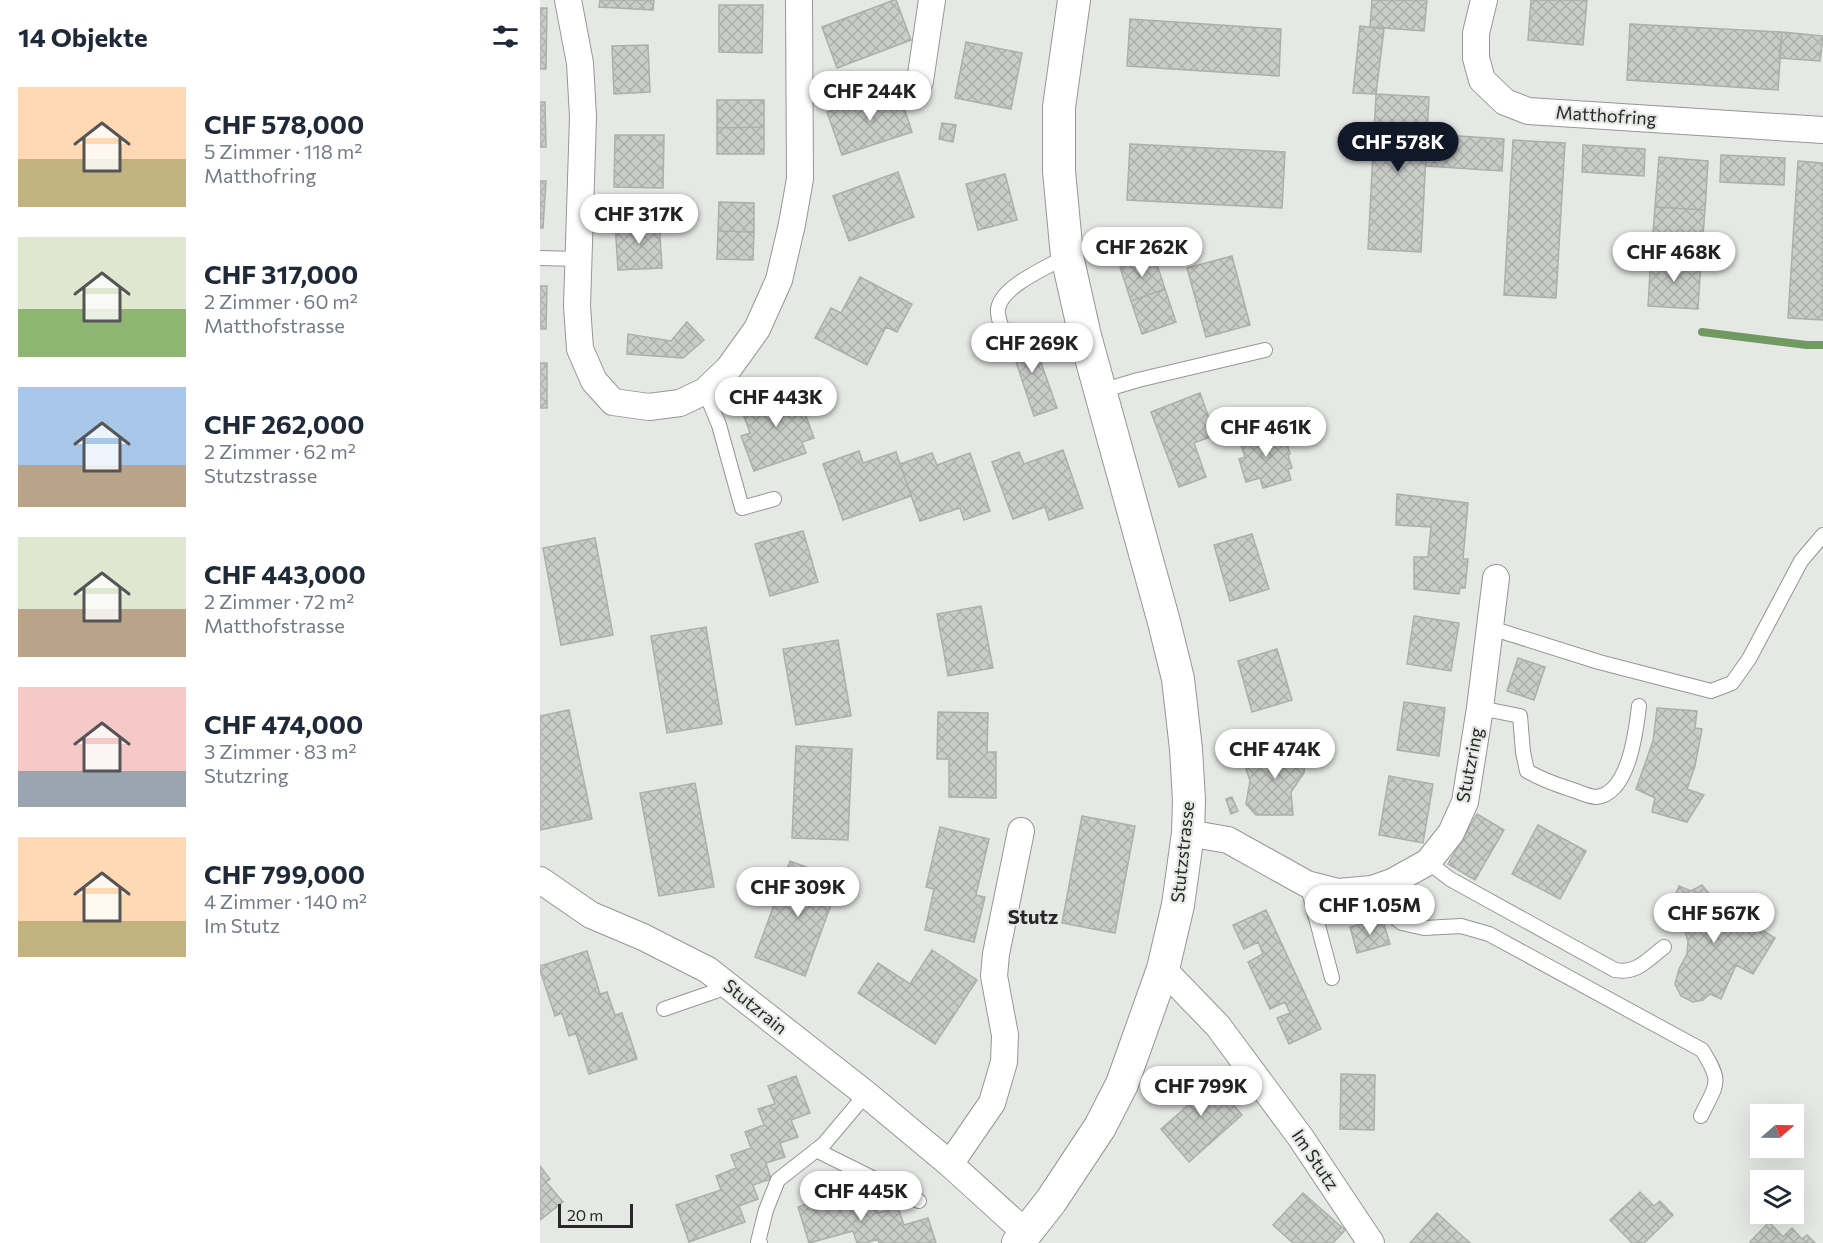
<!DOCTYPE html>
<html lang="de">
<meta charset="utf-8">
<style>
body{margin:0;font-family:Commissioner,sans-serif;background:#f6f6f7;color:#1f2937;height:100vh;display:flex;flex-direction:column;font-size:22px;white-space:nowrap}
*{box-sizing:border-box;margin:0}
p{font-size:20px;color:#747a83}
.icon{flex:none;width:33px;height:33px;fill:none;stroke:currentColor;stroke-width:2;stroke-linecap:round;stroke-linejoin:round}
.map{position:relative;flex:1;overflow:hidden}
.details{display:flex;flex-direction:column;background:#fff;width:540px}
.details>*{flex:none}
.needle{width:39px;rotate:70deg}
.tools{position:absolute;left:1210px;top:1104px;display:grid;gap:12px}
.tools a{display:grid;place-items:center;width:54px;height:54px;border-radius:0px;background:#fff;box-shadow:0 6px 24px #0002;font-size:30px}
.scale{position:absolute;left:18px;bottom:15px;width:75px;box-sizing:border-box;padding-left:6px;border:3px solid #272827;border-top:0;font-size:16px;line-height:21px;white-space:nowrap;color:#272827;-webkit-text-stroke:4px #e5e8e5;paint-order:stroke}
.price{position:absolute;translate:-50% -51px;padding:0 14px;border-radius:21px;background:#fff;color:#222;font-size:20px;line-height:39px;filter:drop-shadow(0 2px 3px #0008)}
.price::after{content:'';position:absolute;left:50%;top:36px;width:18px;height:14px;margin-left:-9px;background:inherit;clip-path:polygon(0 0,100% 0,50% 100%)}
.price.selected{background:#111827;color:#fff}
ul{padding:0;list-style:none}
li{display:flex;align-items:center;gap:18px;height:150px;padding:0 18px}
li span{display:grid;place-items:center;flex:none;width:168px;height:120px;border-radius:0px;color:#555}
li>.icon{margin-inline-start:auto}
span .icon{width:72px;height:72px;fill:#fffc;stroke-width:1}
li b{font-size:26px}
h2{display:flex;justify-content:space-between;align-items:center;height:72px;padding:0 18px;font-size:26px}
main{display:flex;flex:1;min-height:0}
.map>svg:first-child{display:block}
</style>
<main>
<section class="details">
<h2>14 Objekte<svg class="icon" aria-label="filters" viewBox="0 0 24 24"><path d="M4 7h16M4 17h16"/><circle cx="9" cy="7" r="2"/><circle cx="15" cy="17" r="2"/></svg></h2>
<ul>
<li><span style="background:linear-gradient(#ffd9b3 60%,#c2b280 0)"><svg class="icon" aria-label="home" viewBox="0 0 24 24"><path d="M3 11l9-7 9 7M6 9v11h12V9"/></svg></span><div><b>CHF 578,000</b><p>5 Zimmer · 118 m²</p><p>Matthofring</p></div></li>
<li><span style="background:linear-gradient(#dfe7d0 60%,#8fb573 0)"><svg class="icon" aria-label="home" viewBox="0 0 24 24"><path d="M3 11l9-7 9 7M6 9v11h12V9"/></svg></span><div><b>CHF 317,000</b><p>2 Zimmer · 60 m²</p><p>Matthofstrasse</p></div></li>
<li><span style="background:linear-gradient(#a9c7e8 65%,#b9a48a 0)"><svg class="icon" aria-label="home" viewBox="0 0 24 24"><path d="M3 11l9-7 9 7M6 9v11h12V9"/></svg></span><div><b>CHF 262,000</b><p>2 Zimmer · 62 m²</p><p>Stutzstrasse</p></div></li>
<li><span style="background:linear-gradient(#dfe7d0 60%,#b9a48a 0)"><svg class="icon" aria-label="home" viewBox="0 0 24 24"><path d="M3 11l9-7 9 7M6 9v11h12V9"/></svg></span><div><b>CHF 443,000</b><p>2 Zimmer · 72 m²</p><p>Matthofstrasse</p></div></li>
<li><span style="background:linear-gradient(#f6c9c9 70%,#9aa5b1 0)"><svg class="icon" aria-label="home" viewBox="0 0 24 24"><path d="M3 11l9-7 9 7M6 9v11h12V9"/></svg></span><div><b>CHF 474,000</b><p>3 Zimmer · 83 m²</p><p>Stutzring</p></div></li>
<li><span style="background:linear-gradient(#ffd9b3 70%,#c2b280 0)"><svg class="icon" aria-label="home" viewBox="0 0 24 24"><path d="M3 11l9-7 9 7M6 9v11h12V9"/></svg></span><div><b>CHF 799,000</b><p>4 Zimmer · 140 m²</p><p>Im Stutz</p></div></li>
</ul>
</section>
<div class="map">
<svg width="1283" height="1243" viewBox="0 0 1283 1243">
<defs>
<pattern id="building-cross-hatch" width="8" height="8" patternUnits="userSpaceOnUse" patternTransform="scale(1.5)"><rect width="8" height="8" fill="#c9ccc9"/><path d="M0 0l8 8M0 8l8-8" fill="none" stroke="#adafad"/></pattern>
</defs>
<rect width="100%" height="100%" fill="#e5e8e5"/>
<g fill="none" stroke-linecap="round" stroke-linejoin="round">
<path stroke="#719962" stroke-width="8" d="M1162,332L1267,345H1283"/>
</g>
<path fill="url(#building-cross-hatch)" stroke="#adafac" stroke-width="1.5" d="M60,0H114L113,10L59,7Z
M354,0H356L371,40L297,68L282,27Z
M832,0H887L884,31L830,27Z
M991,0H1047L1043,45L988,40Z
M179,5H223L222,53L179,52Z
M0,8H7L6,69H0Z
M590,19L741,29L739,76L587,66Z
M1090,24L1242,32L1238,90L1087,80Z
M820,26L844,29L836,94L813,93Z
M1242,32L1283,36L1280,61L1239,58Z
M426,42L482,53L471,109L415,98Z
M108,45L110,92L74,94L72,46Z
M358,89L372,132L302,155L287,112Z
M836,94L889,97L881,252L828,249Z
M177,100H224V127L177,128Z
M0,102H5L6,147H0Z
M402,123L416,125L413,142L399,139Z
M224,127V154H177V128Z
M888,134L964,139L962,171L886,166Z
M75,135H124L123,188L74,187Z
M973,140L1025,143L1016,298L964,295Z
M590,144L745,152L742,208L587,200Z
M1043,145L1105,149L1104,176L1042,172Z
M1181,155L1245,158L1244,185L1180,182Z
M1119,157L1168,161L1165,210L1115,207Z
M1258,161L1283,163V320L1248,318Z
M358,172L374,217L309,241L293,196Z
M465,174L477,220L438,230L426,184Z
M0,181H6L3,228H0Z
M179,202L214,203V232L178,231Z
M1115,207L1165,210L1161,260L1111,256Z
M119,220L122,268L78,270L75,223Z
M178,231L214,232L213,260L177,259Z
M614,255L625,289L591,301L580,267Z
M692,256L710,325L666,337L647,268Z
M1111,256L1161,260L1158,309L1108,306Z
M320,277L372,304L357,332L346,327L327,365L275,338L291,308L301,313Z
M0,286H7L6,329H0Z
M625,289L636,322L602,334L591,301Z
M147,322L164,340L143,358L87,354L88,334L131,341Z
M490,331L517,408L494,416L468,338Z
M0,363H7V408H0Z
M255,385L274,438L262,442L266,453L214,471L201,436L210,433L200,405Z
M660,393L675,435L654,443L666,477L639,487L611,412Z
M743,427L750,454L748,455L752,468L748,469L751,480L723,488L720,478L706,482L699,459L705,457L699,439Z
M523,450L543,508L509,520L505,507L473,519L452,462L479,452L484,464Z
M319,451L323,463L356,452L371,496L303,520L283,464Z
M392,453L397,465L430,453L450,511L424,520L420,508L380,521L360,464Z
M857,494L928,503L923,559H928L925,588H920L919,594L874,589V557H888L891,527L856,525Z
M263,531L278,582L230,596L215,544Z
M712,534L729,589L690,601L674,545Z
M55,538L73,635L21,645L3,548Z
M441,606L453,668L408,676L397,614Z
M874,616L919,623L911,671L867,664Z
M166,627L182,724L127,733L111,636Z
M298,640L311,716L256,725L243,649Z
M737,649L752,700L712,712L698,661Z
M978,658L1005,667L994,700L967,691Z
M864,702L905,708L899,756L857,750Z
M1117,708L1157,711L1155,728L1162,729L1155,766L1147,789L1164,795L1147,822L1112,812L1115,798L1096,789L1113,741Z
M29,710L52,819L0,830V716Z
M398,712L448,713L447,752H456V798L409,797V759H397Z
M742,741L755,743L765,757L764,773L751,792L753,815H716L706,804L710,781L706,769Z
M256,746L312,749L308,840L252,838Z
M849,776L893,784L883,843L839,835Z
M155,783L174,887L119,896L100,793Z
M692,797L698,811L691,814L686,799Z
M937,814L964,830L935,880L908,864Z
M542,816L595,826L575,933L522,923Z
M998,825L1046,851L1020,899L972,874Z
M400,827L449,839L436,895L445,897L434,942L385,930L394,889L386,887Z
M250,861L300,880L265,976L215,957Z
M1162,885L1180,907L1185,900L1205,920L1235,938L1213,974L1196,965L1181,999L1170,994L1163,1000L1153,1002L1141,996L1135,984L1139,969L1147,954L1148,941L1145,931L1126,918L1139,886L1151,891Z
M726,910L781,1029L749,1044L737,1018L750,1013L745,1002L730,1009L708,962L723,954L718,942L704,949L693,925Z
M842,918L850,944L817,953L810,927Z
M392,950L437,980L395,1044L318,993L338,963L370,984Z
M47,951L60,994L67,992L75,1015L82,1013L97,1059L49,1074L36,1033L29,1036L22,1013L15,1016L0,970V966Z
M662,1068L702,1115L649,1162L621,1129L653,1101L641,1086Z
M801,1074L835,1075L834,1130L800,1129Z
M256,1076L270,1113L251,1120L258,1137L240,1143L245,1157L226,1163L231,1179L213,1185L218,1199L199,1206L205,1222L149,1242L136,1205L181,1190L176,1176L196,1168L191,1155L211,1148L205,1132L224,1125L218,1109L235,1104L228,1086Z
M0,1166L10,1179L6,1182L23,1202L0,1220Z
M309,1191L314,1205L334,1199L338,1213L358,1207L364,1225L388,1218L396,1243H339L338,1239L326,1243H317L313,1231L269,1243L258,1207Z
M1100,1192L1114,1206L1120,1201L1133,1215L1104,1243H1092L1070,1220Z
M763,1193L805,1230L793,1243H753L733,1225Z
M897,1213L930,1243H870Z
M1229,1222L1243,1237L1252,1228L1262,1239L1267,1235L1275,1243H1211L1210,1242Z"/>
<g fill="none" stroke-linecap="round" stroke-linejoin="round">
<g stroke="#959794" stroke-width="16">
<path id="service" d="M0,258L38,259
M463,332C461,325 457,316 458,309C461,286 508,267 527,256
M165,391L179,425L202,508L234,499
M561,391L598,380L725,350
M951,628L1059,662L1171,691L1192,683L1209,659L1261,561L1283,535
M940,708L980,716L983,752L987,771C1001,779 1014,784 1030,789C1037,791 1049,797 1056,797C1089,794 1096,731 1099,706
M888,862L910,879L1075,970C1097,974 1107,960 1124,947
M767,884L792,978
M832,889L847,911L862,923L884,928L921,926L949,934L1162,1050C1183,1083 1177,1083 1161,1116
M124,1009L176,991L184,982
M276,1150L379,1201
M220,1243L218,1242L226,1210L238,1180L284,1144L326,1094"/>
</g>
<g stroke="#959794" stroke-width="28">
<path id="minor" d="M28,0L40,63L43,117L37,306L40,349L54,381L73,402L109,407L140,403L165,391L189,368L217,329L239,280L252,224L260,179L259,0
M944,0L936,33V58L942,80L965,102L988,111L1283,130
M380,81L392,0
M648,833L688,840L767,884L798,892L832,889L852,882L888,862L911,833L925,802L940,708L956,578
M0,880L51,915L103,937L168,970L326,1094L410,1164L486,1233
M623,969L678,1026L761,1138L831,1243
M410,1164L452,1103L464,1062L465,1035L454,976L456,954L481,831"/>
</g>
<g stroke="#959794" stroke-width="34">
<path id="tertiary" d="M478,1243L511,1201L560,1127L582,1084L623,969L638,905L648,833L649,800L646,749L638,679L624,622L545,336L527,256L519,171V107L534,0"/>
</g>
<use href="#service" stroke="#fff" stroke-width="14"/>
<use href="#minor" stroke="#fff" stroke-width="26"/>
<use href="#tertiary" stroke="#fff" stroke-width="32"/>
</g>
<g text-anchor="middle" stroke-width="4.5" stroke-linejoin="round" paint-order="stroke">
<g font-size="18" fill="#272827" stroke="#e5e8e5">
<text transform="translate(1066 116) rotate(4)" y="6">Matthofring</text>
<text transform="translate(930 765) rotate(-79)" y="6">Stutzring</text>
<text transform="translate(643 852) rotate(-84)" y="6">Stutzstrasse</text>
<text transform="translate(215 1007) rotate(39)" y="6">Stutzrain</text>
<text transform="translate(775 1160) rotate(56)" y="6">Im Stutz</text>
</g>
<g font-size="20" font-weight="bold" fill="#272827" stroke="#e5e8e5">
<text x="493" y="924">Stutz</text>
</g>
</g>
</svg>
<div class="tools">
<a><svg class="needle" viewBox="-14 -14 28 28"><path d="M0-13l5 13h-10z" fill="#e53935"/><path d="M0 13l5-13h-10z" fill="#747a83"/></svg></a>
<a><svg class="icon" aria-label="layers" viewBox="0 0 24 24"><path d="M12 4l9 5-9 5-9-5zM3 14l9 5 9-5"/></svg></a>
</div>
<div class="scale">20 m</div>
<b class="price" style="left:330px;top:122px">CHF 244K</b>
<b class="price selected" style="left:858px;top:173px">CHF 578K</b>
<b class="price" style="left:99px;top:245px">CHF 317K</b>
<b class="price" style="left:602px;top:278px">CHF 262K</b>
<b class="price" style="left:1134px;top:283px">CHF 468K</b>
<b class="price" style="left:492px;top:374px">CHF 269K</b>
<b class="price" style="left:236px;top:428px">CHF 443K</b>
<b class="price" style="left:726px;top:458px">CHF 461K</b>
<b class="price" style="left:735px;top:780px">CHF 474K</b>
<b class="price" style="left:258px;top:918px">CHF 309K</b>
<b class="price" style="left:830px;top:936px">CHF 1.05M</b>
<b class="price" style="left:1174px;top:944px">CHF 567K</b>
<b class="price" style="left:661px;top:1117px">CHF 799K</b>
<b class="price" style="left:321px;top:1222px">CHF 445K</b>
</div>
</main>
